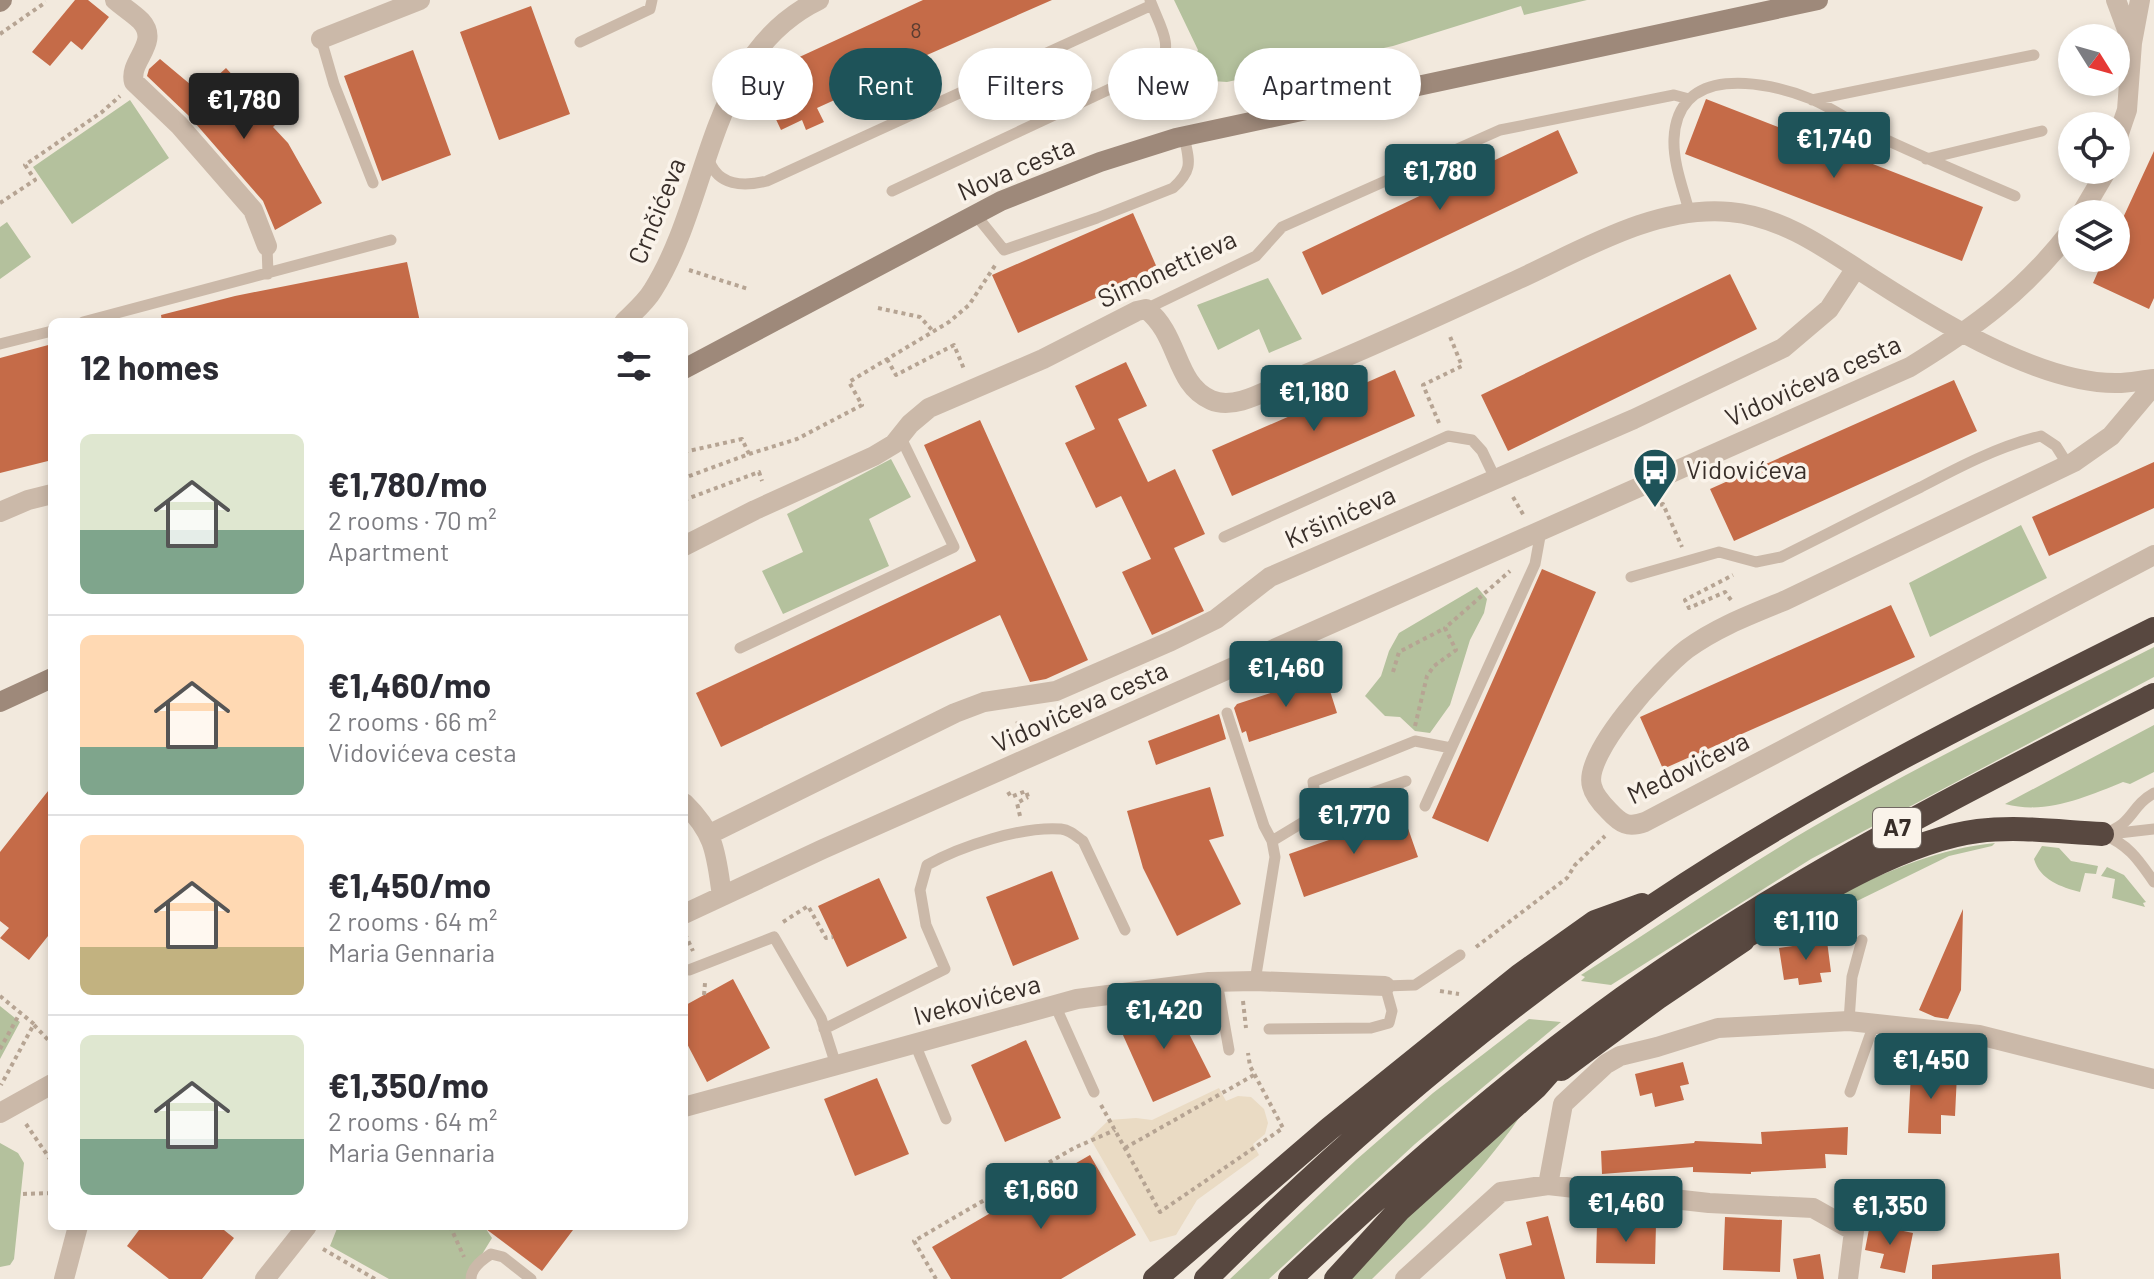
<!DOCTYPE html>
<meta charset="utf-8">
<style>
body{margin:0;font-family:Barlow,sans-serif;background:#f7f7f7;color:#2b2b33;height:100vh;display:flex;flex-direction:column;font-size:30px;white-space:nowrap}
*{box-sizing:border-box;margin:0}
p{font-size:26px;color:#7c7c81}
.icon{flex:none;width:44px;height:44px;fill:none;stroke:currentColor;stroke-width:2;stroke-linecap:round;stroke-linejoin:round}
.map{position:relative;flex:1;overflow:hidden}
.details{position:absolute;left:48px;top:318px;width:640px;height:912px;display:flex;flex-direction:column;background:#fff;border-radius:12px;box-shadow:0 4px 12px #0003}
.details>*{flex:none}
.hud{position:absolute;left:712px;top:48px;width:760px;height:72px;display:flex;gap:16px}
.needle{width:52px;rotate:127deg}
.fabs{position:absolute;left:2058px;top:24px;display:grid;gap:16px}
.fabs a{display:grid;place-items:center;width:72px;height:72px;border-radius:50%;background:#fff;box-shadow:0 4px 12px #0003;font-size:40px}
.price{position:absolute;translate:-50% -68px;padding:0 18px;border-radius:8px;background:#1e5359;color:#fff;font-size:26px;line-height:52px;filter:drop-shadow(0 2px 4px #0008)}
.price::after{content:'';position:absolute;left:50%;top:48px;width:24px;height:18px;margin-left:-12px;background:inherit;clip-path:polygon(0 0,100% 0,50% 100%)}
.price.selected{background:#222;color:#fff}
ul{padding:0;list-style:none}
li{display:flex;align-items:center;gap:24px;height:200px;padding:0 32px}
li+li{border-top:2px solid #e1e1e2}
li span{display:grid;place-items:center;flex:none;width:224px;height:160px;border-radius:12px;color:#555}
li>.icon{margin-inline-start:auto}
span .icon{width:96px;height:96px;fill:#fffc;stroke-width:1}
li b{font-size:34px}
h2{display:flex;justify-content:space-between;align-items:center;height:96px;padding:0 32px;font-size:34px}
.tag{padding:0 28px;border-radius:36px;background:#fff;box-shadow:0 4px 12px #0003;font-size:28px;line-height:72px}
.tag.selected{background:#1e5359;color:#fff}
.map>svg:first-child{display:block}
</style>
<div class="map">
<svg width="2154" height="1279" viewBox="0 0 2154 1279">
<rect width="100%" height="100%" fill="#f2e9dd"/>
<path fill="#b4c19d" d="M1174,0H1587L1524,15L1521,6L1393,46L1227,82L1182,79L1198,50Z
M130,100L169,158L72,224L33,167Z
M7,222L31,257L0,279V227Z
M1268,278L1302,339L1269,353L1259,329L1218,350L1197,305Z
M891,459L911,497L869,519L889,566L783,614L762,571L803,552L787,514Z
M2021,525L2047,578L1930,637L1909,583Z
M1477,587L1487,599L1484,613L1470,640L1450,705L1430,733L1415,731L1400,717L1385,716L1365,696L1381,676L1389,651L1399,633Z
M2154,647V677L1811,859L1611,985L1581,981L1585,977L1581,975C1658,926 1733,874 1811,828C1923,763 2039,706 2154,647Z
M2154,725V772L2130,784L2123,782C2086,797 2046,815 2005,804Z
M1995,843L1992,846L1949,856L1857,901H1851L1841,893C1891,870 1940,848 1995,843Z
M2042,846L2059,848L2071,861L2098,866L2096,874L2085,873L2080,892C2061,887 2040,880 2034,859Z
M2107,867L2124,875L2146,902L2143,903L2145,907L2112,898L2115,879L2101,876Z
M0,1006L20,1022L0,1059Z
M1529,1019L1561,1022L1415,1144L1269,1279H1230L1356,1160L1433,1093Z
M1519,1118C1478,1178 1423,1229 1372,1279H1349L1399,1222Z
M0,1143L18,1153L24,1163L14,1259L10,1265L0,1267Z
M338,1226H484L492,1238L473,1269V1279H389L330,1246Z"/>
<path fill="#eadbc4" d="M1219,1088L1226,1101L1238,1096L1251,1097L1264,1109L1268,1123L1265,1134L1253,1144L1259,1155L1197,1200L1176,1235L1150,1242L1090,1138L1109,1120L1136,1118L1152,1120Z"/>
<path fill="#c56b48" d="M75,0H88L109,17L82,50L71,41L50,66L32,52Z
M923,0H1052L877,77L885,94L868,102L861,88L817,108L824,122L806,130L802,120L781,130L756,77Z
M531,6L570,114L499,140L460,32Z
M413,50L451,155L382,181L344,76Z
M160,59L209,100L202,90L226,68L247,91L244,93L275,125L273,127L288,143L322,203L275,230L263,201L189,116L147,76L149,69Z
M1706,99L1983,207L1962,261L1685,154Z
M1558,130L1578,173L1322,295L1302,252Z
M2154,151V298L2149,309L2093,283L2104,258H2116V233Z
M1133,213L1158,270L1018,333L992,275Z
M407,262L420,322H162L161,315L235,296Z
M1730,274L1757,329L1508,451L1481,395Z
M52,344V460L0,473V358Z
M1126,362L1147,406L1118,419L1148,482L1175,469L1205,534L1174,548L1204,611L1152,635L1122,572L1151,559L1121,496L1096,508L1065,443L1095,429L1075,386Z
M1395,370L1415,416L1232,496L1212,450Z
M1954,380L1977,431L1734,541L1710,489Z
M980,420L1088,660L1046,679L1030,682L1000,615L721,747L696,693L976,561L924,445Z
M2154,462V508L2049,556L2032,517Z
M1542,569L1596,592L1488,842L1432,818Z
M1891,605L1915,657L1663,769L1640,717Z
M1325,675L1337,713L1249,742L1246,731L1242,733L1234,708L1237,704Z
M1219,714L1226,739L1156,765L1148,741Z
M52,786V931L29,960L0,938L9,928L0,921V852Z
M1210,787L1224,836L1209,840L1241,904L1177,936L1143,868L1127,811Z
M1403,814L1418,857L1304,897L1289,854Z
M1052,871L1079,939L1013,966L986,897Z
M879,878L907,938L847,967L818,906Z
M1963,909L1961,990L1948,1019L1935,1017L1919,1010Z
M1827,941L1831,972L1820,973L1822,982L1799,985L1798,978L1784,980L1779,948Z
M733,979L770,1048L707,1082L684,1038V1006Z
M1172,1000L1211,1077L1153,1102L1118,1024L1165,1001Z
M1026,1040L1061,1118L1005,1142L971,1065Z
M1683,1062L1689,1084L1680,1086L1684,1100L1655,1107L1652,1093L1640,1096L1635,1074Z
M1911,1072L1957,1074L1955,1116L1941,1115V1134L1908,1133Z
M877,1078L909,1154L855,1176L824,1099Z
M1848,1127L1847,1155L1825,1154L1826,1168L1751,1172V1174L1693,1172V1167L1602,1174L1601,1151L1694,1143L1695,1141L1762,1144L1761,1132Z
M1090,1155L1136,1235L1061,1279H951L932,1247Z
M1548,1216L1565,1279H1506L1499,1254L1532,1245L1526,1222Z
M1725,1217L1782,1220L1780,1272L1723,1270Z
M1597,1223L1656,1224L1655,1264L1596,1263Z
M1870,1224L1913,1233L1905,1273L1880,1268L1884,1254L1865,1250Z
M142,1226H219L234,1238L202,1279H169L127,1246Z
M482,1226H576L542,1271Z
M2059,1253L2061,1279H1932V1265Z
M1820,1254L1824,1279H1797L1793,1259Z"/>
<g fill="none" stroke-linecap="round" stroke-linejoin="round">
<path stroke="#b6a493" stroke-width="4" stroke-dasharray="4 4" stroke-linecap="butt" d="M0,34L46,2
M0,203L35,180L25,165L102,112L120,96
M689,270L748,289
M878,308L920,317L933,331
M887,359L896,375L954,345L964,369
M1439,423L1423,385L1462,366L1449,334
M684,452L742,439L749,454L684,478
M749,454L797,439L862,405L849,382L949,322L969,305L996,264
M1513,497L1524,516
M684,500L759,472L762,481
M1660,505L1663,504L1682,547
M1731,600L1725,592L1689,608L1685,600L1733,575
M1393,672L1399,652L1445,628
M1415,726L1427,676L1434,666L1456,650L1445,628L1510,571
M1014,741L1010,735L1020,731L1017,720
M1008,792L1011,797L1026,791L1028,797
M1020,816L1017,803L1028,797
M783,922L808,906L826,938L833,937
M685,934L693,951
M1476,947L1567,878L1575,865L1605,836
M1440,991L1459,994
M704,995L705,983
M0,996L34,1024L1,1085
M1243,1001L1246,1028
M34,1025L52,1044
M0,1049L20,1013
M1101,1105L1160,1212L1283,1128L1250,1066L1248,1053
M26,1124L52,1162
M1125,1148L1254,1075
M23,1194L52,1193
M450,1226L464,1257
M323,1249L375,1279
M936,1279L914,1241L1074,1148L1115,1130"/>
<path stroke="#cbb9a9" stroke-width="11" d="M321,39L334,84L373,183
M580,42L650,9L652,0
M1812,100L2034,55
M1926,159L2042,131
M709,160C718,186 743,187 767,181L1152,5L1150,0
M892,191L1159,66C1174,46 1160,26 1152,5
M1689,211C1683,188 1673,163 1674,139C1677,64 1764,80 1811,99C1835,109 1857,126 1880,137C1925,158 1970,177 2015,196
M975,214L1004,250L1097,218L1173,188C1194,169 1189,161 1184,136
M267,246L268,274
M1146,309L1256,256L1282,227L1500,130L1674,95L1689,99
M83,322L391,240
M0,344L52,331
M1224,537L1448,436L1472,440L1482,451L1495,478
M1631,577L1719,552L1756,562L1781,557C1827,534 1874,510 1921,487C1959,467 1999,446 2041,436L2056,446L2068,465
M740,648L954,547L900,436
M1227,713L1264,826L1272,841L1275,857L1255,981
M1425,806L1535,564L1541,531
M1318,813L1313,782L1415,741L1451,748
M2102,834C2128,844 2138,859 2154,882
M2102,834C2135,824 2129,807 2154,793
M2110,834L2154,829
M1272,841L1325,809L1406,781
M689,970L774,937L821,1018L836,1065
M1217,982L1229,1050
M1055,1005L1094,1092
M1849,1021L1852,977L1862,940
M824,1029L945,969L926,925L920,890L927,865C961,846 1022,826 1061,829C1070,830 1076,836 1083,841L1125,930
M1269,1029L1371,1028L1389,1023L1392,1011L1385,986L1415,985L1460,955
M915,1044L946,1119
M1850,1092L1874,1024
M471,1279C471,1268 483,1259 491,1254L503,1257L531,1279"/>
<path stroke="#cbb9a9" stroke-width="20" d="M115,0C123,7 134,14 141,21C161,43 128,61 134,82L179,125L253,210L267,246
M2116,0L2132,43
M321,39L420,0
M2116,142L2127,110L2132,43L2140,0
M2081,214L2107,170
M624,322C634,312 646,302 653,290C712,196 707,54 819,0
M2154,385L2111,436L2074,462L1786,600C1752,614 1717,627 1687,649C1662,668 1582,754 1592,786C1594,795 1603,805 1609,811C1621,824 1628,828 1645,822L2154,555
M0,512L28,500L52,494
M684,546L755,510L874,456L894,444L910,424L929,408L1043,359L1137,311L1146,309C1180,335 1174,384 1211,400C1235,411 1268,389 1291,380C1368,349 1443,314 1519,279C1584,249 1656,205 1730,212C1777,216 1818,243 1856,268
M684,803C716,834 716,855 722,896
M710,834L955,713L984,702L1056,691L1171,641L1216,619L1270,577L1634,419L1783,348L1829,309L1856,268C1923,312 2036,384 2117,383C2129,383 2142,380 2154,379
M684,914L823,849L1910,367C1975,327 2025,291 2072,229
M684,1107L1077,999L1209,982L1255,981L1385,986
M0,1113L52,1084
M1548,1185L1709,1203L1813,1208L1854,1231L1848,1279
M64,1279L78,1226
M265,1279L307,1226
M1405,1279L1501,1192L1548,1185L1563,1104L1606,1064L1620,1056L1657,1047L1718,1028L1849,1021L1979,1035L2154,1079"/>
<path stroke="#9e897a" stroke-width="20" d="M0,2L2,0
M684,369L1001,201L1100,162L1176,138L1818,0
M0,702L52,678"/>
<path stroke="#584840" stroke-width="24" d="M1728,947C1798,906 1898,841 1978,831C2019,826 2061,832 2102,834
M1561,1069L1657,998L1743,940
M1155,1279L1329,1129L1519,976L1595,922L1642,905
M1206,1279C1345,1140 1493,1013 1656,904C1814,798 1985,713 2154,629
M1290,1279C1396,1179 1505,1083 1623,998C1789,879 1972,787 2154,695
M1336,1279L1400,1209L1536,1087L1568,1051"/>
</g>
<defs>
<g id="bus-pin" transform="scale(2.3)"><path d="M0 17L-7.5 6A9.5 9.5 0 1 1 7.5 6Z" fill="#1e5359" stroke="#faf3ea"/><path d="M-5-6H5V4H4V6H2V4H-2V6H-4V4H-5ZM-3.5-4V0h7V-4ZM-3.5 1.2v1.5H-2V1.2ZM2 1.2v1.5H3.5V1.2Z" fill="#fff"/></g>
</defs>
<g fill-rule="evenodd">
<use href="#bus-pin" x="1655" y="470"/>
</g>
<g text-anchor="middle" stroke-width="7" stroke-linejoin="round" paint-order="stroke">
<g font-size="22" fill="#5b3d31">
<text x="916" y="38">8</text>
</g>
<rect fill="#faf3ea" stroke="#726963" stroke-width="2" x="1873" y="808" width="48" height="40" rx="6"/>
<g font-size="24" font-weight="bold" fill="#382e29">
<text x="1897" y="836">A7</text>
</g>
<g font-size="26" fill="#382e29" stroke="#faf3ea">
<text transform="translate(1016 169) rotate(-23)" y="9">Nova cesta</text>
<text transform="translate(657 211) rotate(-68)" y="9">Crnčićeva</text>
<text transform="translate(1167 269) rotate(-25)" y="9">Simonettieva</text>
<text transform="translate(1813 381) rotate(-24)" y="9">Vidovićeva cesta</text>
<text transform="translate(1340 517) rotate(-24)" y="9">Kršinićeva</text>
<text transform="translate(1080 707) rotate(-24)" y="9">Vidovićeva cesta</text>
<text transform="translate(1688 768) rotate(-26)" y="9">Medovićeva</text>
<text transform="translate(977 1000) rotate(-15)" y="9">Ivekovićeva</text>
</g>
<g font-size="26" fill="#382e29" stroke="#faf3ea" text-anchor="start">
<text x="1686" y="479">Vidovićeva</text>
</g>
</g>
</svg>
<div class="fabs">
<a><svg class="needle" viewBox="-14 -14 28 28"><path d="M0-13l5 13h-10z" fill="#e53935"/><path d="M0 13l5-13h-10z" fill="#7c7c81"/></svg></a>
<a><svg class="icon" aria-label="locate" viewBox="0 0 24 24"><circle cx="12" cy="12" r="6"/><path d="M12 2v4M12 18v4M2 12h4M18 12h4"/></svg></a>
<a><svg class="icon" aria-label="layers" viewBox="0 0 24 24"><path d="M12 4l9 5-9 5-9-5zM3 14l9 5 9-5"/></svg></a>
</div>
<b class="price selected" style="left:244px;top:141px">€1,780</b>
<b class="price" style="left:1834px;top:180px">€1,740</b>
<b class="price" style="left:1440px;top:212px">€1,780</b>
<b class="price" style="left:1314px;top:433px">€1,180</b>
<b class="price" style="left:1286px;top:709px">€1,460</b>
<b class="price" style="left:1354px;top:856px">€1,770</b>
<b class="price" style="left:1806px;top:962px">€1,110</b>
<b class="price" style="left:1164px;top:1051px">€1,420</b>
<b class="price" style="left:1931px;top:1101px">€1,450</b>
<b class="price" style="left:1041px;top:1231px">€1,660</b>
<b class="price" style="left:1626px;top:1244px">€1,460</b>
<b class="price" style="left:1890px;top:1247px">€1,350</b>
<div class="hud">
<a class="tag">Buy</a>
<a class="tag selected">Rent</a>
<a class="tag">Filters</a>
<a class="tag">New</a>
<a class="tag">Apartment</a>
</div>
<section class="details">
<h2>12 homes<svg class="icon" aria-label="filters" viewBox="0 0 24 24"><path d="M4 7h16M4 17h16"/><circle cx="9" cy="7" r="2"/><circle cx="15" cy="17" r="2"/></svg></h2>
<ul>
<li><span style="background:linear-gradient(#dfe7d0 60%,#7fa58c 0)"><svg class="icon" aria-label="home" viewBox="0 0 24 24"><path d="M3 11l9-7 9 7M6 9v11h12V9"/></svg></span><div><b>€1,780/mo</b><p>2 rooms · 70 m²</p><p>Apartment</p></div></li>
<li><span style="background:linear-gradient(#ffd9b3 70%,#7fa58c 0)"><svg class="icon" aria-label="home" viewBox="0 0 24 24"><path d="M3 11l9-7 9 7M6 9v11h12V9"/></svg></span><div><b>€1,460/mo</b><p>2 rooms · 66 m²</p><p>Vidovićeva cesta</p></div></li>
<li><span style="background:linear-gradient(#ffd9b3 70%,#c2b280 0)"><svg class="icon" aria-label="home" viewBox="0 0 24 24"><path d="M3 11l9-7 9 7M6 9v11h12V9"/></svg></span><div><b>€1,450/mo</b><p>2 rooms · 64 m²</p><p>Maria Gennaria</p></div></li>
<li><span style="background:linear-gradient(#dfe7d0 65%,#7fa58c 0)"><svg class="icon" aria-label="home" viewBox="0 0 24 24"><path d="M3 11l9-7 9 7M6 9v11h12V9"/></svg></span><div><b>€1,350/mo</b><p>2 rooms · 64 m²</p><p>Maria Gennaria</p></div></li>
</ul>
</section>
</div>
